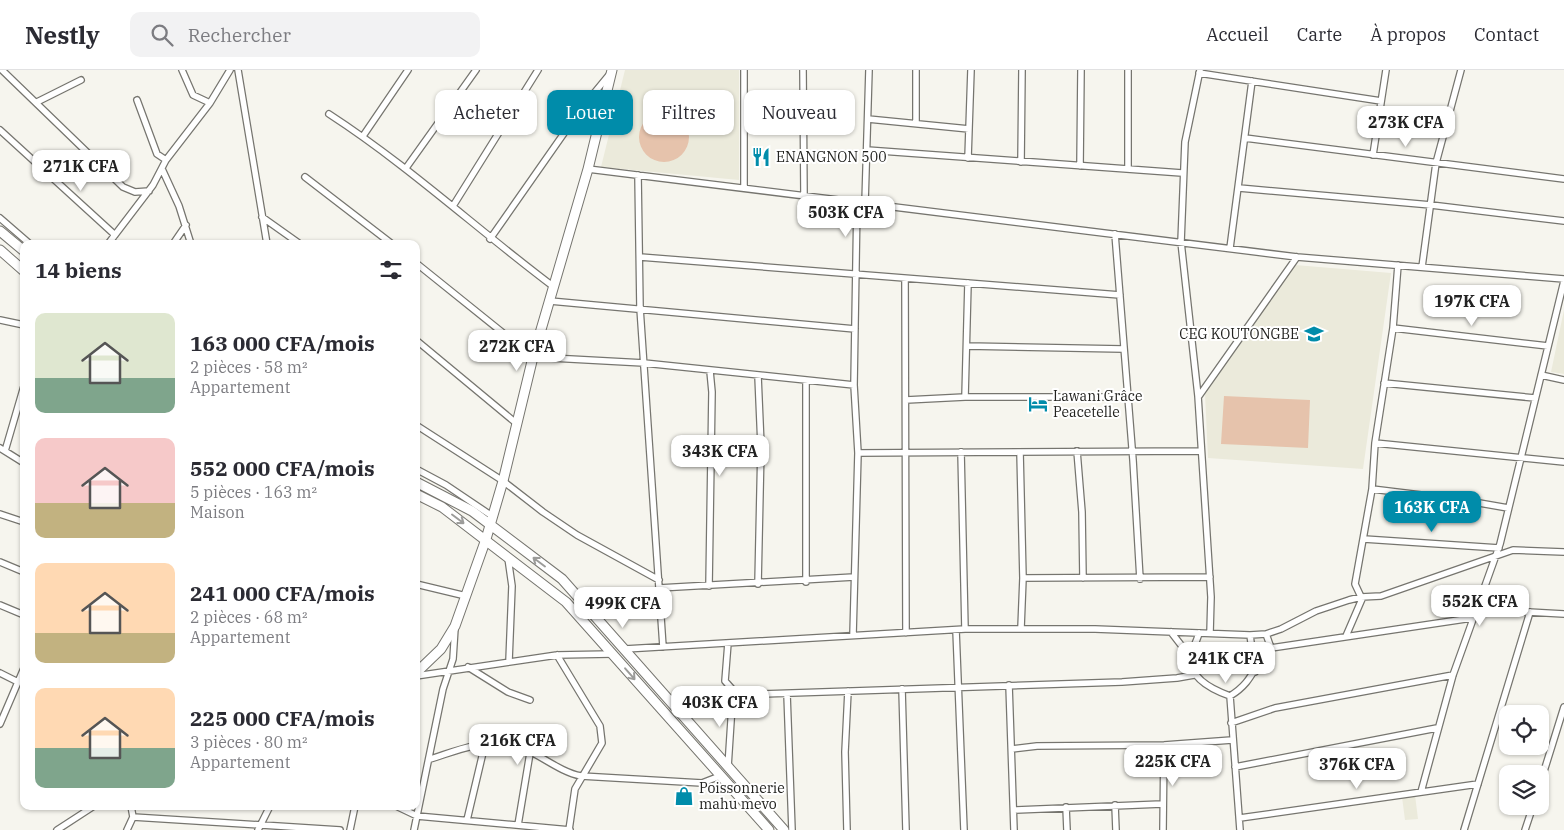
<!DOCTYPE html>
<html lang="fr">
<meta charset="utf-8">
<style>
body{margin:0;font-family:"IBM Plex Serif",serif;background:#f2f2f3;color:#2b2b33;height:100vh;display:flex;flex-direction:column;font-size:19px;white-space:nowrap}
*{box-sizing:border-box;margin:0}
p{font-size:16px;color:#7c7c81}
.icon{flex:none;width:28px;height:28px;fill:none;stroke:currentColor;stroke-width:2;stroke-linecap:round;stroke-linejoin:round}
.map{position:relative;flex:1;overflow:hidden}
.details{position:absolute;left:20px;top:170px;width:400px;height:570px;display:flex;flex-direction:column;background:#fff;border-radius:10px;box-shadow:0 1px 4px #0004}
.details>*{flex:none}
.hud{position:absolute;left:435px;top:20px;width:475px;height:45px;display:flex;gap:10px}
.controls{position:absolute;left:1499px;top:635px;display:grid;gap:10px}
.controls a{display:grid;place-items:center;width:50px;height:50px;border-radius:10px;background:#fff;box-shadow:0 1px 4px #0004;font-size:25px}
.price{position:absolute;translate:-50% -42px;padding:0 11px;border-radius:10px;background:#fff;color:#222;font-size:16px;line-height:32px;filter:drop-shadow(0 1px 2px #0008)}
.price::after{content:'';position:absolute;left:50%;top:30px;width:15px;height:11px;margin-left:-8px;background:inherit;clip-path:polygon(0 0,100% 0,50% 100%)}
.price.current{background:#008caa;color:#fff}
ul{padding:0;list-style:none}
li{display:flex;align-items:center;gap:15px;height:125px;padding:0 15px}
li span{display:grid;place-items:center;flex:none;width:140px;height:100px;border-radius:10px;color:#555}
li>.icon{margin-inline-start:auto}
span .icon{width:60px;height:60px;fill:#fffc;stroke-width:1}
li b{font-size:21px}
h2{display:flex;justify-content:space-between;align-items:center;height:60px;padding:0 15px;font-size:21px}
.pill{padding:0 18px;border-radius:10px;background:#fff;box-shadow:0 1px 4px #0004;font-size:18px;line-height:45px}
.pill.current{background:#008caa;color:#fff}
header{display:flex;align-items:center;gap:30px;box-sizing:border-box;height:70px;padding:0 25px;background:#fff;border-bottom:1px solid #e1e1e2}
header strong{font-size:24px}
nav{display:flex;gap:28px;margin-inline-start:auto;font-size:18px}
.search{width:350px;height:45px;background:#f2f2f3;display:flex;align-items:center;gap:12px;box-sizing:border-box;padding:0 18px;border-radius:10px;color:#7c7c81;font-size:19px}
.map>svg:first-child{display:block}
</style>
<header>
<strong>Nestly</strong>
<div class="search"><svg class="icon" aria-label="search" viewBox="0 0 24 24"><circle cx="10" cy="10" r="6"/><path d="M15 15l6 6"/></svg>Rechercher</div>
<nav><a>Accueil</a><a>Carte</a><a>À propos</a><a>Contact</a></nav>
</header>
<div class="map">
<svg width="1564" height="760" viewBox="0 0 1564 760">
<rect width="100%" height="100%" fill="#f6f5ee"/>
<path fill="#ebeadb" d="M625,0H739V110L601,97Z
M1295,195L1391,203L1363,399L1208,388L1205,324Z
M1564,240V304L1551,302Z
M1415,725L1418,749L1405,750L1402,727Z"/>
<path fill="#e6c3ac" d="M639 67a25 25 0 1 1 50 0a25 25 0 1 1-50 0Z
M1224,326L1310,330L1308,378L1221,374Z"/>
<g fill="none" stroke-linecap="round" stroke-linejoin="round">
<g stroke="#76756f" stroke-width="8">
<path id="street" d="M2,0L123,117L135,122L149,121
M182,0L193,25L210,33
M238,0L267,174
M803,0L804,125
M916,0V53
M1200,0L1185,72L1181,172L1198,326L1211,527L1210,563
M1199,3L1381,31
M137,30L157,84L166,90
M37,32L81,10
M329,44C409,96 478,160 554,217
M868,49L969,59
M0,60L115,165
M363,66L408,0
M1245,68L1564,109
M867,80L1182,103
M1373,85L1386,0
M968,88L971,0
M1021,92L1022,0
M1080,96L1081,0
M406,98L476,0
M162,99L179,136L191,174
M588,99L1297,187L1564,209
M1128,99V0
M638,105L640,238L663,577
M305,107L392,174
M744,118V0
M1239,118L1431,135L1564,151
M865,133L869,0
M453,136L538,0
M262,147L300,174
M0,148L30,174
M1115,164L1133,390L1140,509
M490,169L581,39L609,5
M108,174L153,115L166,90L210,33L230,0
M173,174L186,155
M1230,178L1252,11
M640,187L1120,225
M416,193L533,287L644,293L854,315
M1422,197L1436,93L1461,0
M905,209L906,563
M550,231L855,259
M0,250L24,255
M1393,258L1548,276
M416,270L516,353
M967,276L1123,279
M1541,305L1564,310
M758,306L761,376L758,514
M1384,313L1535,328
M1199,326L1297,187
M965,327L968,213
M906,330L965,327H1127
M416,355L503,411L543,442L577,465L659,510
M1375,373L1564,392
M0,378L24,393
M5,381L24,316
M1077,381L1082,442L1083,508
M961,382L965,559
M1020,382L1023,508L1021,558
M858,383L1201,381
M416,399L446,415L492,446
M1372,419L1462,430L1508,438
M0,444L24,452
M1364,469L1499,478
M508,488L512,516L509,591
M0,492L24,502
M1023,508L1210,507
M806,512V310
M416,514L466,526
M709,516L712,322L710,301
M659,518L854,507
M0,535L24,545
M1475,539L1564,544
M956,560L964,760
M1171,562L1191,588
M1199,563C1197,571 1192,579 1191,586C1188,608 1213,620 1230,626C1255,611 1253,594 1271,578L1472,548
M1266,564L1271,578
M853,565L858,383L854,315L857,132
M1250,565L1255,602
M1346,566L1362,529L1355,514L1372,419L1375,373L1393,258L1398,195
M728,573L725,611L733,620L760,624L1122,612L1177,608L1194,605
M625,579L965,559H1095L1250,565L1266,564L1281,559L1316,541L1349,530L1361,527L1381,526L1513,480L1564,482
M557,585L600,656L602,673L575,719L569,760
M468,597L508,622L530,630
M0,603L18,612
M416,606L557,585L612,584
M1009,615L1014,760
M902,619L906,760
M787,624L792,760
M1230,626L1240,760
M1231,653L1275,638L1453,605
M0,654L24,598
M1012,679L1037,676L1164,675L1232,670
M430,689C453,682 479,671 503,673C530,674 554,701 581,706L702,713L720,706
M728,697L733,620
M1235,697L1437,658
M1540,714L1564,637
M1421,722L1453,605L1500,474L1564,211
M1115,735L1116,760
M396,736L417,746L570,760
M1066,737L1067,760
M1014,740L1162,734
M133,747L340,760
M1240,748L1478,714
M467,750L485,674
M518,755L530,683
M57,760L94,736
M127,760L133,747L131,736
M258,760L270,736
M350,760L355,736
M414,760L443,619L453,589L455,558
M847,760L845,682L848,621
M1163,760L1164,675
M1464,760L1530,542
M1525,760L1533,736"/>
</g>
<g stroke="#76756f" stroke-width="11">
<path id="secondary" d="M0,161L24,181
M0,180L24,201
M416,412L472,441L562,509L784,760
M416,424L442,437L566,532L769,760
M416,603L441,579L455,556L486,469L503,411L533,287L588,99L612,0"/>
</g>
<use href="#street" stroke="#fff" stroke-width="5.5"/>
<use href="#secondary" stroke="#fff" stroke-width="9"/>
</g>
<defs><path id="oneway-shaft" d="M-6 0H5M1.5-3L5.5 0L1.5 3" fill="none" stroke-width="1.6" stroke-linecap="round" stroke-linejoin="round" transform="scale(1.25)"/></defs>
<g stroke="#9c9c9a">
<use href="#oneway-shaft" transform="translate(458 449) rotate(37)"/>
<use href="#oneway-shaft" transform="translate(539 492) rotate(-143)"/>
<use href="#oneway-shaft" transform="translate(630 604) rotate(49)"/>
</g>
<defs>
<g id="restaurant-bare" transform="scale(1.5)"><path d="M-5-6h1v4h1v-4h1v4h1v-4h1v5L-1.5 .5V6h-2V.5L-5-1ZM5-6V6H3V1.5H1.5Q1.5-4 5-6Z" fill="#008caa" stroke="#fff" stroke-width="2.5" paint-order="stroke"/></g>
<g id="school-bare" transform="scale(1.5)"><path d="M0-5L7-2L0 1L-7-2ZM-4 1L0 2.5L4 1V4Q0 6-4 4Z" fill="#008caa" stroke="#fff" stroke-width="2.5" paint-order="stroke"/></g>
<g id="hotel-bare" transform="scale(1.5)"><path d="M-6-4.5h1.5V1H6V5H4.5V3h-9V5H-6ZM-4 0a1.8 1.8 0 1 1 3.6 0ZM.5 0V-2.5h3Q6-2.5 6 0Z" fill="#008caa" stroke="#fff" stroke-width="2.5" paint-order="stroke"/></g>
<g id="shop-bare" transform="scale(1.5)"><path d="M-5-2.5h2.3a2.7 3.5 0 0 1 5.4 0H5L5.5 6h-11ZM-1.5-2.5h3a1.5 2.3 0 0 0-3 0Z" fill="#008caa" stroke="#fff" stroke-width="2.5" paint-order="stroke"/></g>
</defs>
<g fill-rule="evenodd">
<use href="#restaurant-bare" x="761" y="87"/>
<use href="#school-bare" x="1314" y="264"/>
<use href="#hotel-bare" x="1038" y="334"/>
<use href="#shop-bare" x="684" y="726"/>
</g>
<g text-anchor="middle" stroke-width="4" stroke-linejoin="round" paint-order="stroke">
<g font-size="14" fill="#22221f" stroke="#fff" text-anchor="start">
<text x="776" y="92">ENANGNON 500</text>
<text x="1299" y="269" text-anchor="end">CEG KOUTONGBE</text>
<text x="1053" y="331">Lawani Grâce<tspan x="1053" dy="16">Peacetelle</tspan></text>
<text x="699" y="723">Poissonnerie<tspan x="699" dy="16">mahu mevo</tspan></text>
</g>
</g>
</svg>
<div class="controls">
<a><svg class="icon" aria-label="locate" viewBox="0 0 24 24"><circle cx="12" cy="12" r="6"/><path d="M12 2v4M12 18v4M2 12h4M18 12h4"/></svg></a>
<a><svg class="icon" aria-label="layers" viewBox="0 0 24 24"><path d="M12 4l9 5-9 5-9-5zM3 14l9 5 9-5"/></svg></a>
</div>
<b class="price" style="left:1406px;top:78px">273K CFA</b>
<b class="price" style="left:81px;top:122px">271K CFA</b>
<b class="price" style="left:846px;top:168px">503K CFA</b>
<b class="price" style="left:1472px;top:257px">197K CFA</b>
<b class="price" style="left:517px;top:302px">272K CFA</b>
<b class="price" style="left:720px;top:407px">343K CFA</b>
<b class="price current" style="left:1432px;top:463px">163K CFA</b>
<b class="price" style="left:1480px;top:557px">552K CFA</b>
<b class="price" style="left:623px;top:559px">499K CFA</b>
<b class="price" style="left:1226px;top:614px">241K CFA</b>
<b class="price" style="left:720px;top:658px">403K CFA</b>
<b class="price" style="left:518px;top:696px">216K CFA</b>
<b class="price" style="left:1173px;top:717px">225K CFA</b>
<b class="price" style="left:1357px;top:720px">376K CFA</b>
<div class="hud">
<a class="pill">Acheter</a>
<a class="pill current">Louer</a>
<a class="pill">Filtres</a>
<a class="pill">Nouveau</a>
</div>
<section class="details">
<h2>14 biens<svg class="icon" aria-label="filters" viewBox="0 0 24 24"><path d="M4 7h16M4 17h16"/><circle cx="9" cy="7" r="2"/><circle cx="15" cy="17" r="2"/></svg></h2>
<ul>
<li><span style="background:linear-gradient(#dfe7d0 65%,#7fa58c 0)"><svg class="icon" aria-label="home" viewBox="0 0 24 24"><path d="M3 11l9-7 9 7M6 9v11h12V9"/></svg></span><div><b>163 000 CFA/mois</b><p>2 pièces · 58 m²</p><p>Appartement</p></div></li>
<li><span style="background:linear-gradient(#f6c9c9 65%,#c2b280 0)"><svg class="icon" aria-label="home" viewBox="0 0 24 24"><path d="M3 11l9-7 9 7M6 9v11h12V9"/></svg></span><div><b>552 000 CFA/mois</b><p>5 pièces · 163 m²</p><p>Maison</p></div></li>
<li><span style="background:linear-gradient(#ffd9b3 70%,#c2b280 0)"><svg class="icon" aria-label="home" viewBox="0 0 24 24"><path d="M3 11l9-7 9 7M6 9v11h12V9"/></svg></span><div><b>241 000 CFA/mois</b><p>2 pièces · 68 m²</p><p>Appartement</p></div></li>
<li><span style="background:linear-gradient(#ffd9b3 60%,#7fa58c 0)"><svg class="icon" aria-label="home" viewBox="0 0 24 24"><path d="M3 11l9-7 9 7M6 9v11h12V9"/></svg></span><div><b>225 000 CFA/mois</b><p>3 pièces · 80 m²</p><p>Appartement</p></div></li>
</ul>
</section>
</div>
